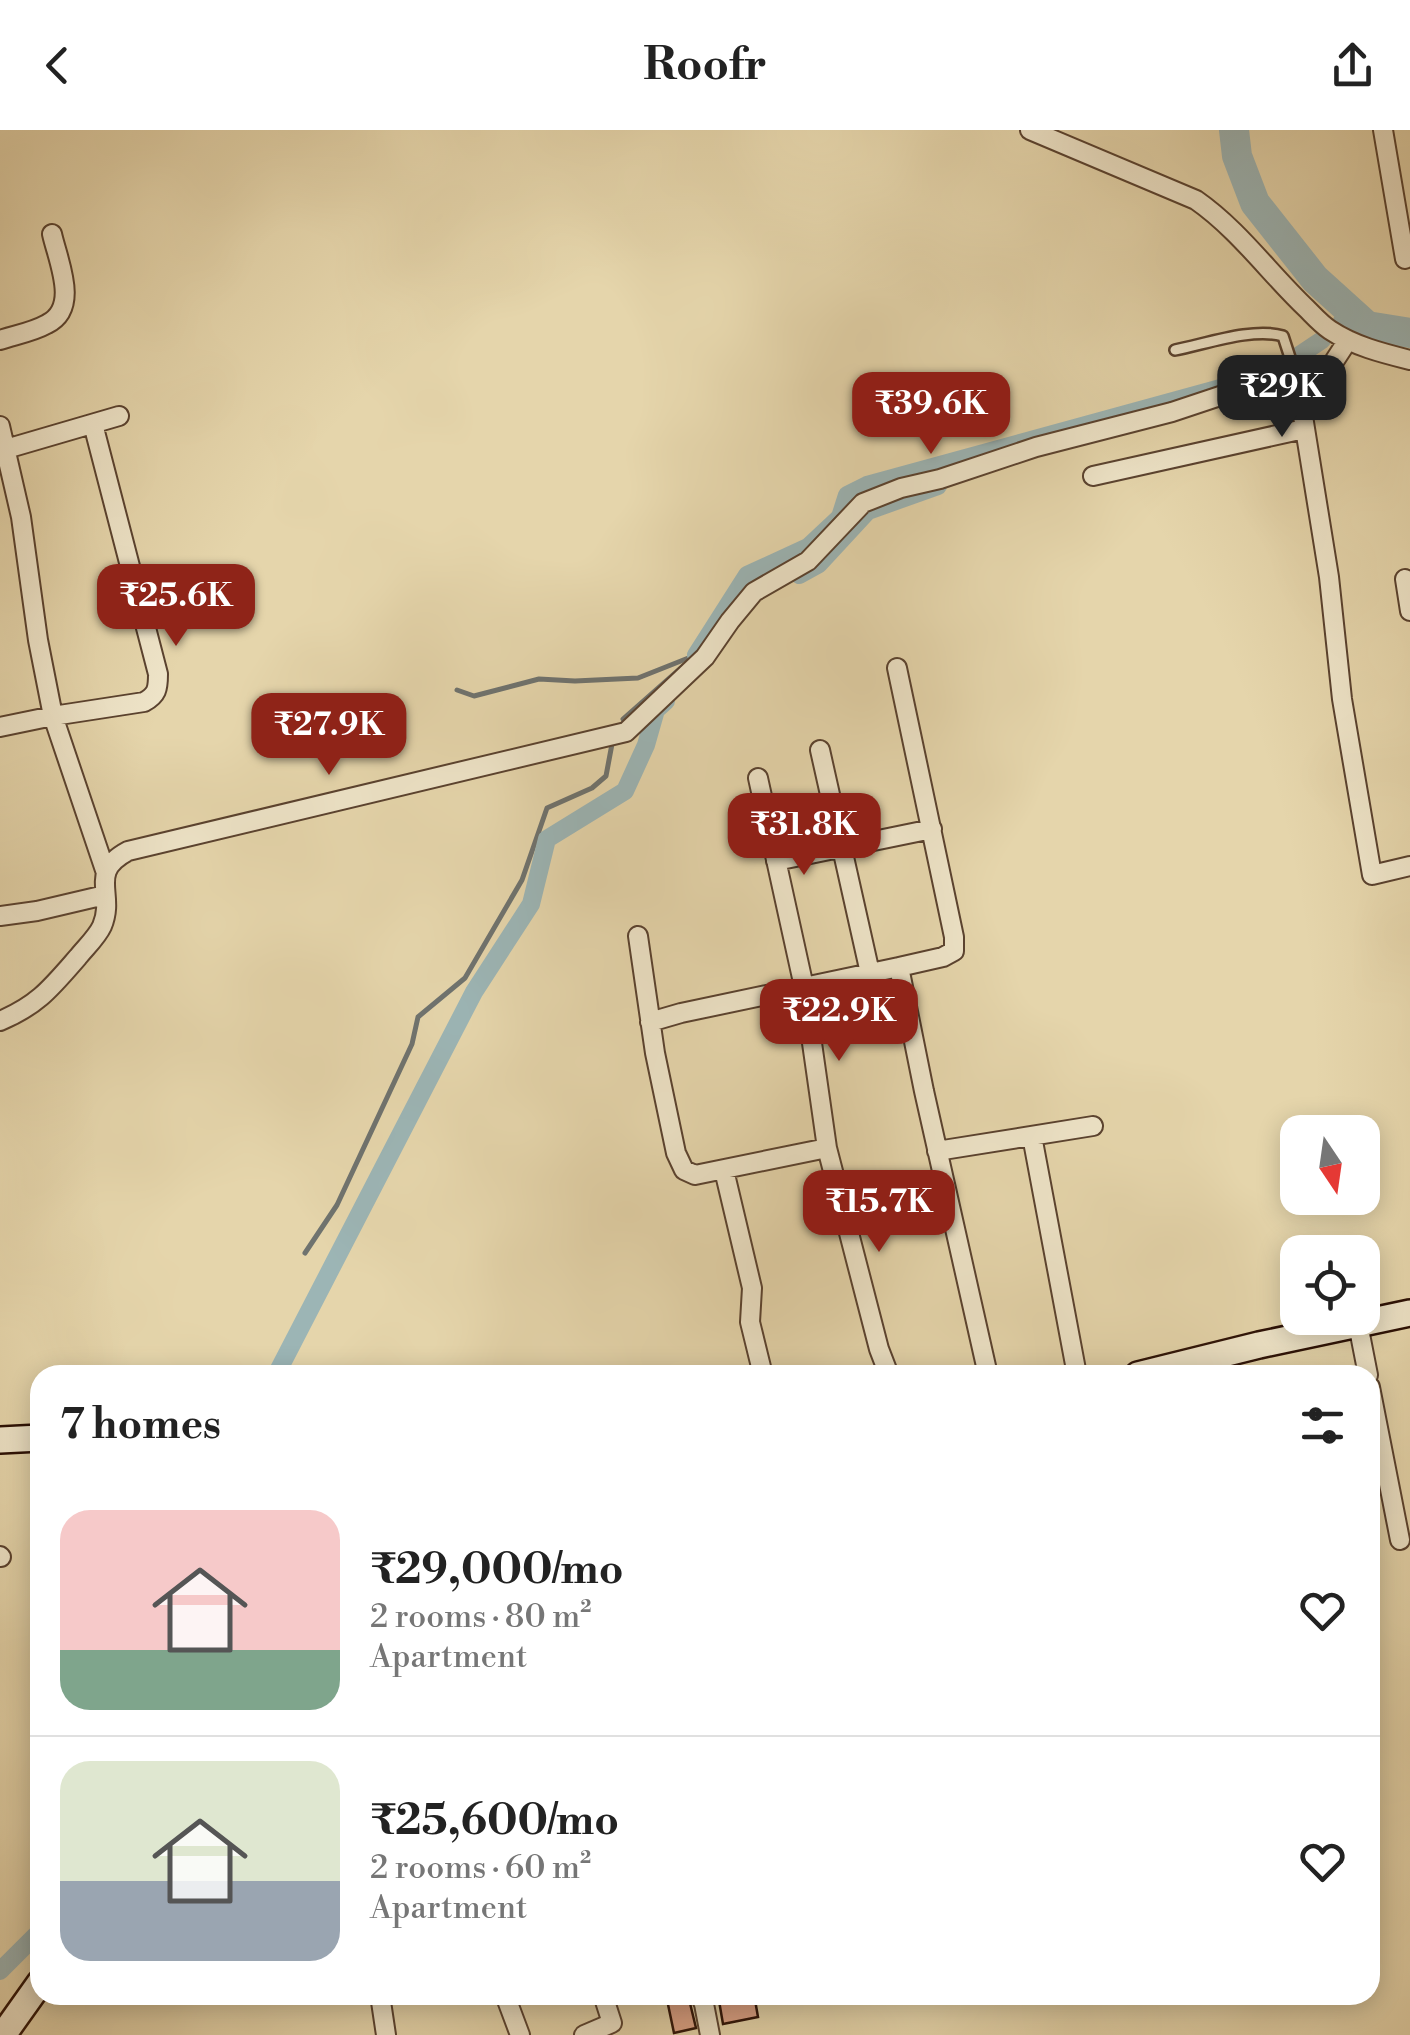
<!DOCTYPE html>
<meta charset="utf-8">
<style>
body{margin:0;font-family:"Libre Bodoni",serif;background:#f2f2f2;color:#222;height:100vh;display:flex;flex-direction:column;font-size:38px;white-space:nowrap}
*{box-sizing:border-box;margin:0}
p{font-size:32px;color:#767676}
.icon{flex:none;width:55px;height:55px;fill:none;stroke:currentColor;stroke-width:2;stroke-linecap:round;stroke-linejoin:round}
.map{position:relative;flex:1;overflow:hidden}
.sheet{position:absolute;left:30px;top:1235px;width:1350px;height:640px;display:flex;flex-direction:column;background:#fff;border-radius:30px;box-shadow:0 5px 25px #0003}
.sheet>*{flex:none}
.needle{width:65px;rotate:167deg}
.controls{position:absolute;left:1280px;top:985px;display:grid;gap:20px}
.controls a{display:grid;place-items:center;width:100px;height:100px;border-radius:20px;background:#fff;box-shadow:0 5px 25px #0003;font-size:50px}
.price{position:absolute;translate:-50% -85px;padding:0 22px;border-radius:20px;background:#8f2418;color:#fff;font-size:32px;line-height:65px;filter:drop-shadow(0 2px 5px #0008)}
.price::after{content:'';position:absolute;left:50%;top:60px;width:30px;height:22px;margin-left:-15px;background:inherit;clip-path:polygon(0 0,100% 0,50% 100%)}
.price.selected{background:#222;color:#fff}
ul{padding:0;list-style:none}
li{display:flex;align-items:center;gap:30px;height:250px;padding:0 30px}
li+li{border-top:2px solid #e0e0e0}
li span{display:grid;place-items:center;flex:none;width:280px;height:200px;border-radius:30px;color:#555}
li>.icon{margin-inline-start:auto}
span .icon{width:120px;height:120px;fill:#fffc;stroke-width:1}
li b{font-size:42px}
h2{display:flex;justify-content:space-between;align-items:center;height:120px;padding:0 30px;font-size:42px}
header{display:flex;justify-content:space-between;align-items:center;height:130px;padding:0 30px;background:#fff;font-size:45px;font-weight:700}
.map>svg:first-child{display:block}
</style>
<header><svg class="icon" aria-label="back" viewBox="0 0 24 24"><path d="M15 5l-7 7 7 7"/></svg>Roofr<svg class="icon" aria-label="share" viewBox="0 0 24 24"><path d="M12 15V3M7 8l5-5 5 5M5 13v7h14v-7"/></svg></header>
<div class="map">
<svg width="1410" height="1905" viewBox="0 0 1410 1905">
<rect width="100%" height="100%" fill="#e5d5ab"/>
<filter id="stains"><feTurbulence type="fractalNoise" baseFrequency=".002" numOctaves="4"/><feColorMatrix values="0 0 0 0 .2 0 0 0 0 .09 0 0 0 0 .02 0 0 0 .5 -.17"/></filter>
<radialGradient id="worn" r=".72"><stop offset=".6" stop-color="#630" stop-opacity="0"/><stop offset="1" stop-color="#630" stop-opacity=".3"/></radialGradient>
<g fill="none" stroke-linecap="round" stroke-linejoin="round">
<path stroke="#6f736f" stroke-width="5" d="M457,560L474,566L539,549L575,551L638,548L696,525
M623,589L683,536
M305,1123L337,1075L412,914L418,887L465,848L522,750L547,678L592,658L606,646L612,614"/>
<path stroke="#9cb5b5" stroke-width="18" d="M1342,191L1351,181
M1298,226L1322,210
M799,445L819,434L868,381L938,356
M696,525L747,445L808,417L840,387L847,365L867,355L1268,245L1280,237
M276,1245L474,862L531,774L547,709L625,661L646,615L656,580L666,571
M0,1841L40,1801"/>
<path stroke="#9cb5b5" stroke-width="30" d="M1234,0L1237,26L1255,73L1315,149L1367,196L1410,203"/>
</g>
<path fill="#dca287" stroke="#2c1106" stroke-width="2.5" d="M666,1865H688L696,1898L674,1903Z
M718,1865H744L746,1872L755,1870L758,1887L723,1894Z"/>
<g fill="none" stroke-linecap="round" stroke-linejoin="round">
<g stroke="#5a422f" stroke-width="14">
<path id="lane" d="M1175,220C1206,214 1253,197 1283,206L1297,249"/>
</g>
<g stroke="#5a422f" stroke-width="22">
<path id="street" d="M1030,0L1196,70C1239,100 1269,143 1307,179C1314,186 1321,194 1330,200C1354,216 1382,223 1410,230
M1383,0L1405,129
M0,210C15,205 33,202 47,194C80,178 58,131 52,104
M1297,249L1329,447L1342,569L1372,745L1410,736
M0,296L21,387L38,510L53,586L105,740
M6,319L119,286
M1093,346L1304,299
M1405,449L1410,481
M897,538L954,807V821L943,827L899,837
M0,597L53,586L144,572C157,565 158,559 158,544L93,294
M820,620L870,843
M758,648L804,857L827,1018L879,1219L889,1245
M776,731L932,699
M0,786L37,781L105,765
M638,806L655,923L676,1023L684,1040L695,1045L827,1018
M0,891C38,875 51,858 78,827C86,817 97,807 102,796C116,763 87,743 128,721L626,602L705,527L730,491L754,462L808,431L863,373L901,358L940,349L1036,317L1172,282L1223,265L1297,249L1333,233L1348,210
M650,892L681,883L899,837L924,961L988,1245
M1032,1006L1077,1245
M937,1021L1093,996
M724,1040L752,1158L750,1192L763,1245
M1358,1194L1368,1245
M1370,1257L1400,1410
M0,1426L1,1427
M380,1865L386,1905
M505,1865L520,1905
M700,1865L704,1874L710,1905
M584,1905L612,1893L603,1865"/>
</g>
<g stroke="#2c1106" stroke-width="30">
<path id="secondary" d="M1138,1245L1259,1215L1410,1183
M0,1310L40,1308
M3,1905L40,1853"/>
</g>
<use href="#lane" stroke="#eee4c8" stroke-width="9"/>
<use href="#street" stroke="#eee4c8" stroke-width="18"/>
<use href="#secondary" stroke="#eee4c8" stroke-width="25"/>
</g>
<rect width="100%" height="100%" filter="url(#stains)"/>
<rect width="100%" height="100%" fill="url(#worn)"/>
</svg>
<div class="controls">
<a><svg class="needle" viewBox="-14 -14 28 28"><path d="M0-13l5 13h-10z" fill="#e53935"/><path d="M0 13l5-13h-10z" fill="#767676"/></svg></a>
<a><svg class="icon" aria-label="locate" viewBox="0 0 24 24"><circle cx="12" cy="12" r="6"/><path d="M12 2v4M12 18v4M2 12h4M18 12h4"/></svg></a>
</div>
<b class="price selected" style="left:1282px;top:310px">₹29K</b>
<b class="price" style="left:931px;top:327px">₹39.6K</b>
<b class="price" style="left:176px;top:519px">₹25.6K</b>
<b class="price" style="left:329px;top:648px">₹27.9K</b>
<b class="price" style="left:804px;top:748px">₹31.8K</b>
<b class="price" style="left:839px;top:934px">₹22.9K</b>
<b class="price" style="left:879px;top:1125px">₹15.7K</b>
<section class="sheet">
<h2>7 homes<svg class="icon" aria-label="filters" viewBox="0 0 24 24"><path d="M4 7h16M4 17h16"/><circle cx="9" cy="7" r="2"/><circle cx="15" cy="17" r="2"/></svg></h2>
<ul>
<li><span style="background:linear-gradient(#f6c9c9 70%,#7fa58c 0)"><svg class="icon" aria-label="home" viewBox="0 0 24 24"><path d="M3 11l9-7 9 7M6 9v11h12V9"/></svg></span><div><b>₹29,000/mo</b><p>2 rooms · 80 m²</p><p>Apartment</p></div><svg class="icon" aria-label="heart" viewBox="0 0 24 24"><path d="M12 20l-8-8c-3-5 5-10 8-4 3-6 11-1 8 4z"/></svg></li>
<li><span style="background:linear-gradient(#dfe7d0 60%,#9aa5b1 0)"><svg class="icon" aria-label="home" viewBox="0 0 24 24"><path d="M3 11l9-7 9 7M6 9v11h12V9"/></svg></span><div><b>₹25,600/mo</b><p>2 rooms · 60 m²</p><p>Apartment</p></div><svg class="icon" aria-label="heart" viewBox="0 0 24 24"><path d="M12 20l-8-8c-3-5 5-10 8-4 3-6 11-1 8 4z"/></svg></li>
</ul>
</section>
</div>
